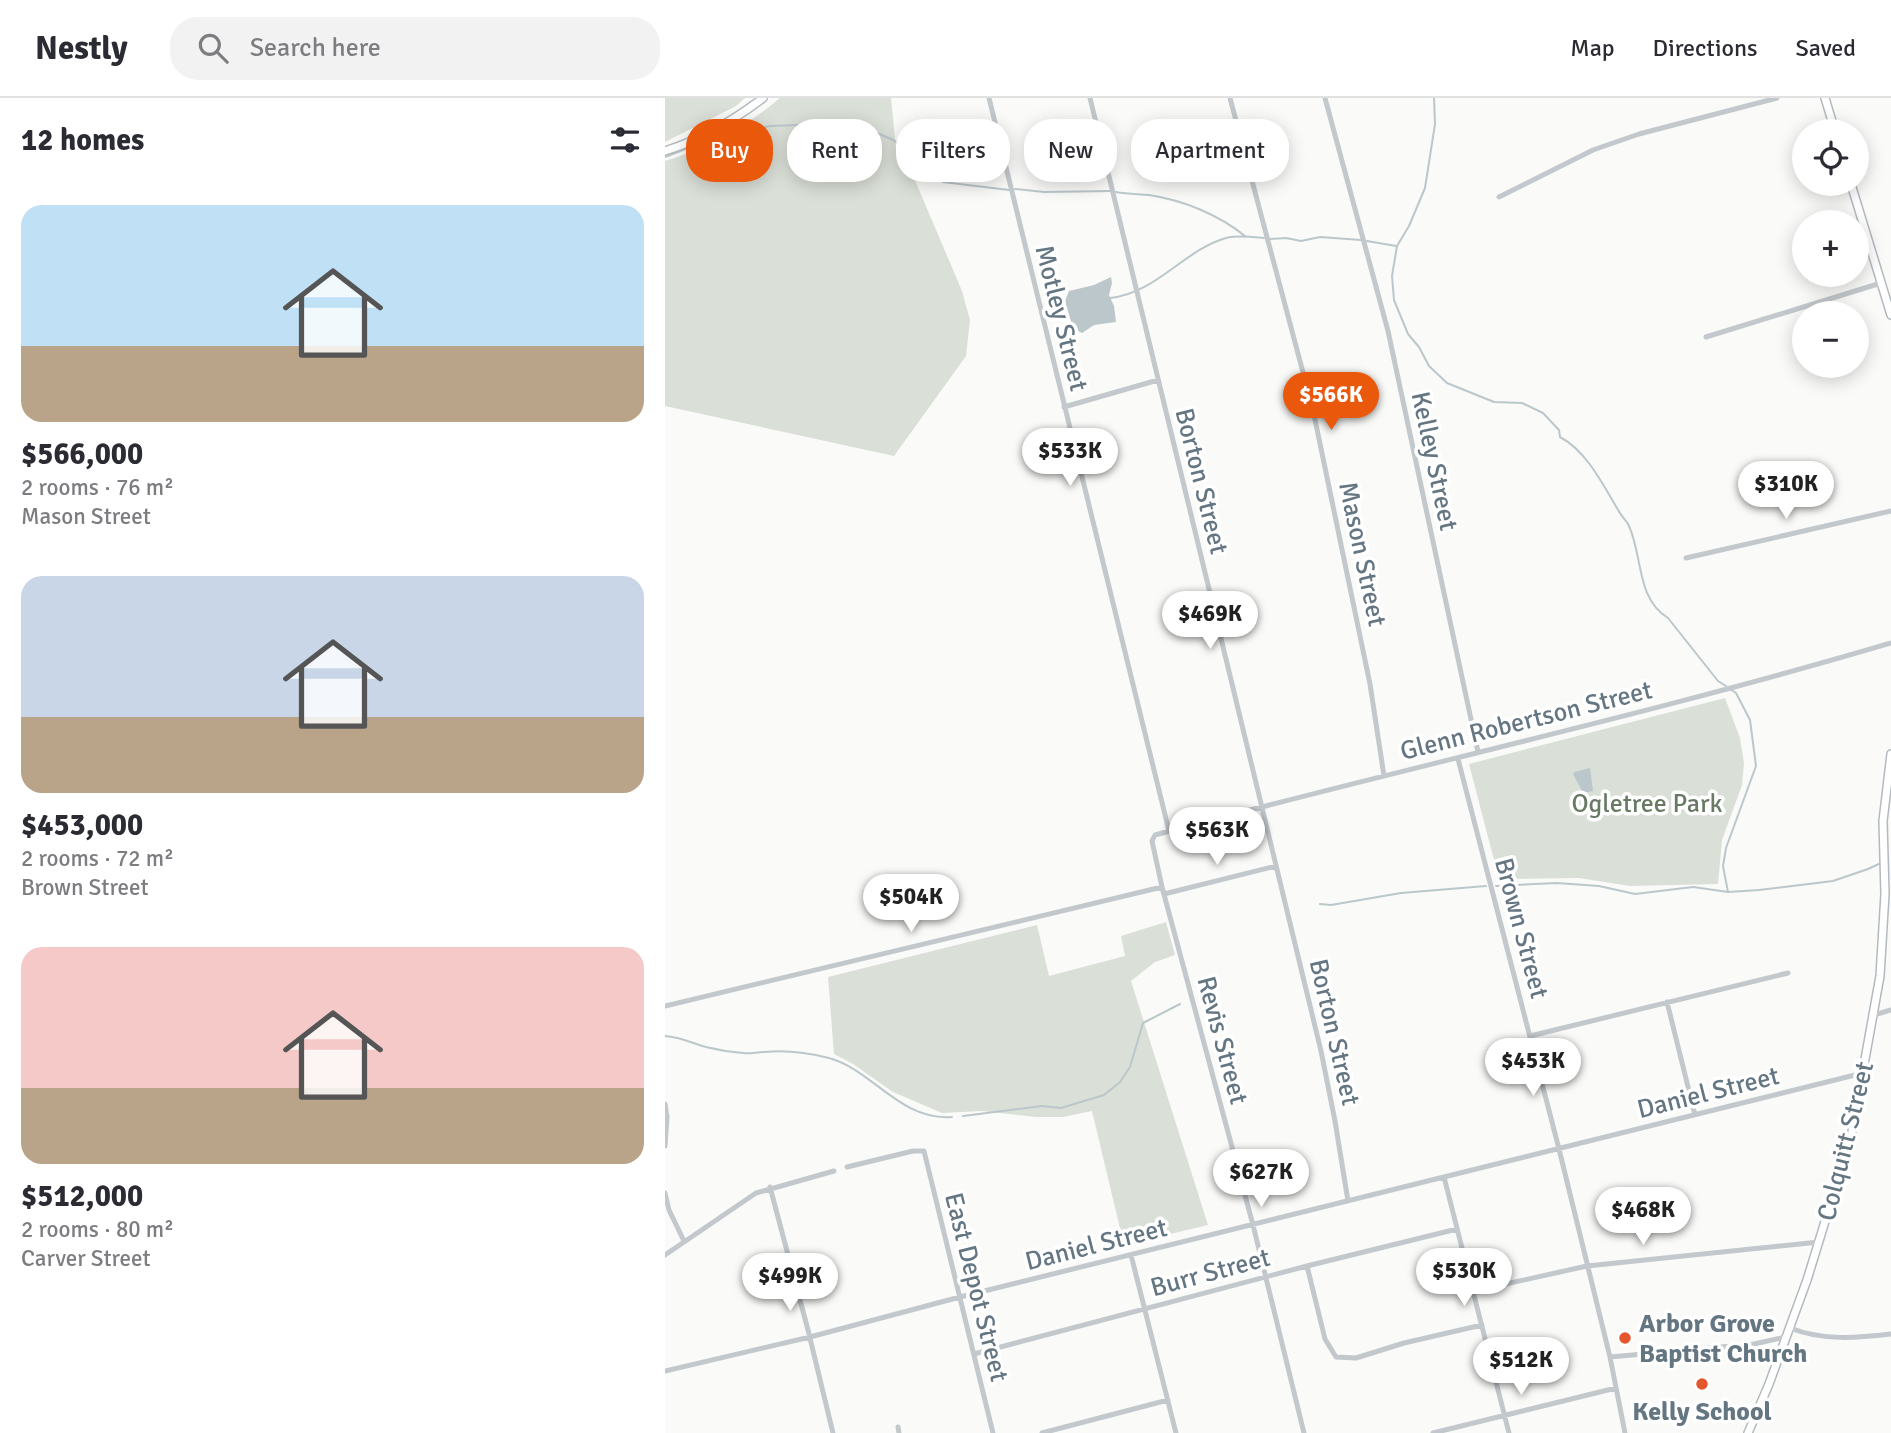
<!DOCTYPE html>
<meta charset="utf-8">
<style>
body{margin:0;font-family:Signika,sans-serif;background:#f2f2f3;color:#2b2b33;height:100vh;display:flex;flex-direction:column;font-size:26px;white-space:nowrap}
*{box-sizing:border-box;margin:0}
p{font-size:23px;color:#7c7c81}
.icon{flex:none;width:38px;height:38px;fill:none;stroke:currentColor;stroke-width:2;stroke-linecap:round;stroke-linejoin:round}
.map{position:relative;flex:1;overflow:hidden}
.side{display:flex;flex-direction:column;background:#fff;width:665px}
.side>*{flex:none}
.guide{position:absolute;left:21px;top:21px;width:665px;height:63px;display:flex;gap:14px}
.controls{position:absolute;left:1127px;top:21px;display:grid;gap:14px}
.controls a{display:grid;place-items:center;width:77px;height:77px;border-radius:50%;background:#fff;box-shadow:0 4px 18px #0003;font-size:35px}
.price{position:absolute;translate:-50% -60px;padding:0 16px;border-radius:24px;background:#fff;color:#222;font-size:23px;line-height:46px;filter:drop-shadow(0 2px 4px #0008)}
.price::after{content:'';position:absolute;left:50%;top:42px;width:21px;height:16px;margin-left:-10px;background:inherit;clip-path:polygon(0 0,100% 0,50% 100%)}
.price.active{background:#ea580c;color:#fff}
ul{padding:0;list-style:none}
li{display:grid;align-content:center;gap:14px;height:371px;padding:0 21px}
li span{display:grid;place-items:center;height:217px;border-radius:21px;color:#555}
li>.icon{margin-inline-start:auto}
span .icon{width:126px;height:126px;fill:#fffc;stroke-width:1}
li b{font-size:30px}
h2{display:flex;justify-content:space-between;align-items:center;height:84px;padding:0 21px;font-size:30px}
.tag{padding:0 24px;border-radius:28px;background:#fff;box-shadow:0 4px 18px #0003;font-size:24px;line-height:63px}
.tag.active{background:#ea580c;color:#fff}
header{display:flex;align-items:center;gap:42px;box-sizing:border-box;height:98px;padding:0 35px;background:#fff;border-bottom:2px solid #e1e1e2}
header strong{font-size:33px}
nav{display:flex;gap:38px;margin-inline-start:auto;font-size:24px}
.search{width:490px;height:63px;background:#f2f2f3;display:flex;align-items:center;gap:18px;box-sizing:border-box;padding:0 24px;border-radius:28px;color:#7c7c81;font-size:26px}
main{display:flex;flex:1;min-height:0}
.map>svg:first-child{display:block}
</style>
<header>
<strong>Nestly</strong>
<div class="search"><svg class="icon" aria-label="search" viewBox="0 0 24 24"><circle cx="10" cy="10" r="6"/><path d="M15 15l6 6"/></svg>Search here</div>
<nav><a>Map</a><a>Directions</a><a>Saved</a></nav>
</header>
<main>
<section class="side">
<h2>12 homes<svg class="icon" aria-label="filters" viewBox="0 0 24 24"><path d="M4 7h16M4 17h16"/><circle cx="9" cy="7" r="2"/><circle cx="15" cy="17" r="2"/></svg></h2>
<ul>
<li><span style="background:linear-gradient(#bfe0f5 65%,#b9a48a 0)"><svg class="icon" aria-label="home" viewBox="0 0 24 24"><path d="M3 11l9-7 9 7M6 9v11h12V9"/></svg></span><div><b>$566,000</b><p>2 rooms · 76 m²</p><p>Mason Street</p></div></li>
<li><span style="background:linear-gradient(#c9d6e8 65%,#b9a48a 0)"><svg class="icon" aria-label="home" viewBox="0 0 24 24"><path d="M3 11l9-7 9 7M6 9v11h12V9"/></svg></span><div><b>$453,000</b><p>2 rooms · 72 m²</p><p>Brown Street</p></div></li>
<li><span style="background:linear-gradient(#f6c9c9 65%,#b9a48a 0)"><svg class="icon" aria-label="home" viewBox="0 0 24 24"><path d="M3 11l9-7 9 7M6 9v11h12V9"/></svg></span><div><b>$512,000</b><p>2 rooms · 80 m²</p><p>Carver Street</p></div></li>
</ul>
</section>
<div class="map">
<svg width="1226" height="1335" viewBox="0 0 1226 1335">
<rect width="100%" height="100%" fill="#fafaf8"/>
<path fill="#dadfd7" d="M0,0H80L71,8L0,44Z
M115,0H226L231,51L249,80L297,193L305,222L301,258L229,358L0,308V63C42,50 82,28 115,0Z
M1060,600L1075,640L1079,665L1077,687L1057,742L1053,786L965,788L914,780L834,781L804,666Z
M501,824L510,857L490,864L466,883L543,1127L459,1147L427,1013L398,1019H371L317,1013L277,1015L228,994L188,966L169,956L163,879L372,827L384,878L460,858L456,838Z"/>
<path fill="#bbc7cb" d="M446,179L447,185L444,197L449,208L451,224L429,227L417,235L408,230L400,203L404,193L429,187Z
M925,670L928,693L918,695L908,676L910,674Z"/>
<g fill="none" stroke-linecap="round" stroke-linejoin="round">
<path stroke="#bbc7cb" stroke-width="2" d="M769,0L770,26L760,90L744,128L732,148L727,178L729,202L743,236L754,249L764,268L782,285L829,304L857,305L878,315L894,332L895,339C923,354 939,389 955,415C957,419 962,423 964,428C978,459 971,500 1003,520L1053,583L1061,588
M0,59L49,40L105,28L161,26L212,35L228,42L241,50L267,76L278,84L344,92
M350,91L379,94L445,93
M451,94C462,96 473,96 484,97C518,102 554,117 580,138
M605,141L621,140L636,143L655,139L696,142
M702,143L731,148
M445,200C490,196 519,152 561,140C573,137 587,139 599,140
M831,788L892,785L934,788L970,796L1028,789L1063,794L1094,792L1168,783L1203,771L1216,765
M1063,794L1058,768L1061,750L1091,668L1085,622L1071,595L1065,591
M655,806L666,807L736,795L821,788
M0,938C15,939 27,945 41,949C53,952 66,954 78,955C85,956 92,954 100,954C120,952 144,955 164,960C208,972 235,1023 287,1019
M298,1018L377,1008L396,1010L439,997L455,984L465,969L478,925L515,906"/>
<g stroke="#b3babf" stroke-width="10">
<path id="secondary" d="M1160,0L1170,33
M0,53C35,42 69,22 98,0
M1186,86L1226,217
M1083,1335L1104,1286L1142,1182L1186,1039L1215,878L1220,796L1218,723L1226,656"/>
</g>
<path stroke="#c3c8cc" stroke-width="5" d="M324,0L504,733
M425,0L656,953L670,1023L683,1103
M565,0L648,312L705,586L719,678
M660,0L723,233L813,654
M292,53L334,41
M834,99L928,52L974,36L1112,0
M1041,239L1216,185
M399,309L493,282
M1021,460L1226,413
M793,661L894,1051L945,1259L960,1335
M499,796L611,768
M1002,904L1030,1017
M0,908L497,789
M1209,917L1226,912
M865,938L1123,875
M0,1006L2,1019L0,1048
M182,1069L248,1053H259L328,1335
M779,1079L844,1335
M105,1089L143,1232L168,1335
M0,1095L4,1112L19,1143
M0,1157L91,1095L169,1073
M466,1157L511,1335
M642,1168L660,1241L671,1259L691,1260L739,1245L817,1227
M809,1193L922,1168L1154,1144
M1125,1230C1158,1243 1192,1240 1226,1236
M309,1256L642,1168L792,1131
M945,1259L1089,1246L1121,1239
M0,1273L145,1239L295,1199L1198,975
M233,1329L234,1335
M377,1335L503,1302
M639,1335L588,1127L497,789L487,743L490,737C735,671 983,617 1226,545
M768,1335L951,1290"/>
<use href="#secondary" stroke="#fff" stroke-width="7"/>
</g>
<g fill="#e4572e" stroke="#fff" stroke-width="2.5">
<circle cx="960" cy="1240" r="7"/>
<circle cx="1037" cy="1286" r="7"/>
</g>
<g text-anchor="middle" stroke-width="7" stroke-linejoin="round" paint-order="stroke">
<g font-size="26" fill="#657683" stroke="#fff">
<text transform="translate(397 220) rotate(76)" y="9">Motley Street</text>
<text transform="translate(770 363) rotate(78)" y="9">Kelley Street</text>
<text transform="translate(537 383) rotate(76)" y="9">Borton Street</text>
<text transform="translate(698 456) rotate(78)" y="9">Mason Street</text>
<text transform="translate(861 622) rotate(-14)" y="9">Glenn Robertson Street</text>
<text transform="translate(857 830) rotate(75)" y="9">Brown Street</text>
<text transform="translate(670 934) rotate(77)" y="9">Borton Street</text>
<text transform="translate(558 942) rotate(75)" y="9">Revis Street</text>
<text transform="translate(1043 994) rotate(-14)" y="9">Daniel Street</text>
<text transform="translate(1180 1043) rotate(-76)" y="9">Colquitt Street</text>
<text transform="translate(431 1146) rotate(-14)" y="9">Daniel Street</text>
<text transform="translate(545 1174) rotate(-15)" y="9">Burr Street</text>
<text transform="translate(312 1189) rotate(76)" y="9">East Depot Street</text>
</g>
<g font-size="26" fill="#687a64" stroke="#fff">
<text x="982" y="714">Ogletree Park</text>
</g>
<g font-size="26" font-weight="bold" fill="#657683" stroke="#fff" text-anchor="start">
<text x="974" y="1234">Arbor Grove<tspan x="974" dy="30">Baptist Church</tspan></text>
<text x="1037" y="1322" text-anchor="middle">Kelly School</text>
</g>
</g>
</svg>
<div class="controls">
<a><svg class="icon" aria-label="locate" viewBox="0 0 24 24"><circle cx="12" cy="12" r="6"/><path d="M12 2v4M12 18v4M2 12h4M18 12h4"/></svg></a>
<a>+</a>
<a>−</a>
</div>
<b class="price active" style="left:666px;top:334px">$566K</b>
<b class="price" style="left:405px;top:390px">$533K</b>
<b class="price" style="left:1121px;top:423px">$310K</b>
<b class="price" style="left:545px;top:553px">$469K</b>
<b class="price" style="left:552px;top:769px">$563K</b>
<b class="price" style="left:246px;top:836px">$504K</b>
<b class="price" style="left:868px;top:1000px">$453K</b>
<b class="price" style="left:596px;top:1111px">$627K</b>
<b class="price" style="left:978px;top:1149px">$468K</b>
<b class="price" style="left:799px;top:1210px">$530K</b>
<b class="price" style="left:125px;top:1215px">$499K</b>
<b class="price" style="left:856px;top:1299px">$512K</b>
<div class="guide">
<a class="tag active">Buy</a>
<a class="tag">Rent</a>
<a class="tag">Filters</a>
<a class="tag">New</a>
<a class="tag">Apartment</a>
</div>
</div>
</main>
